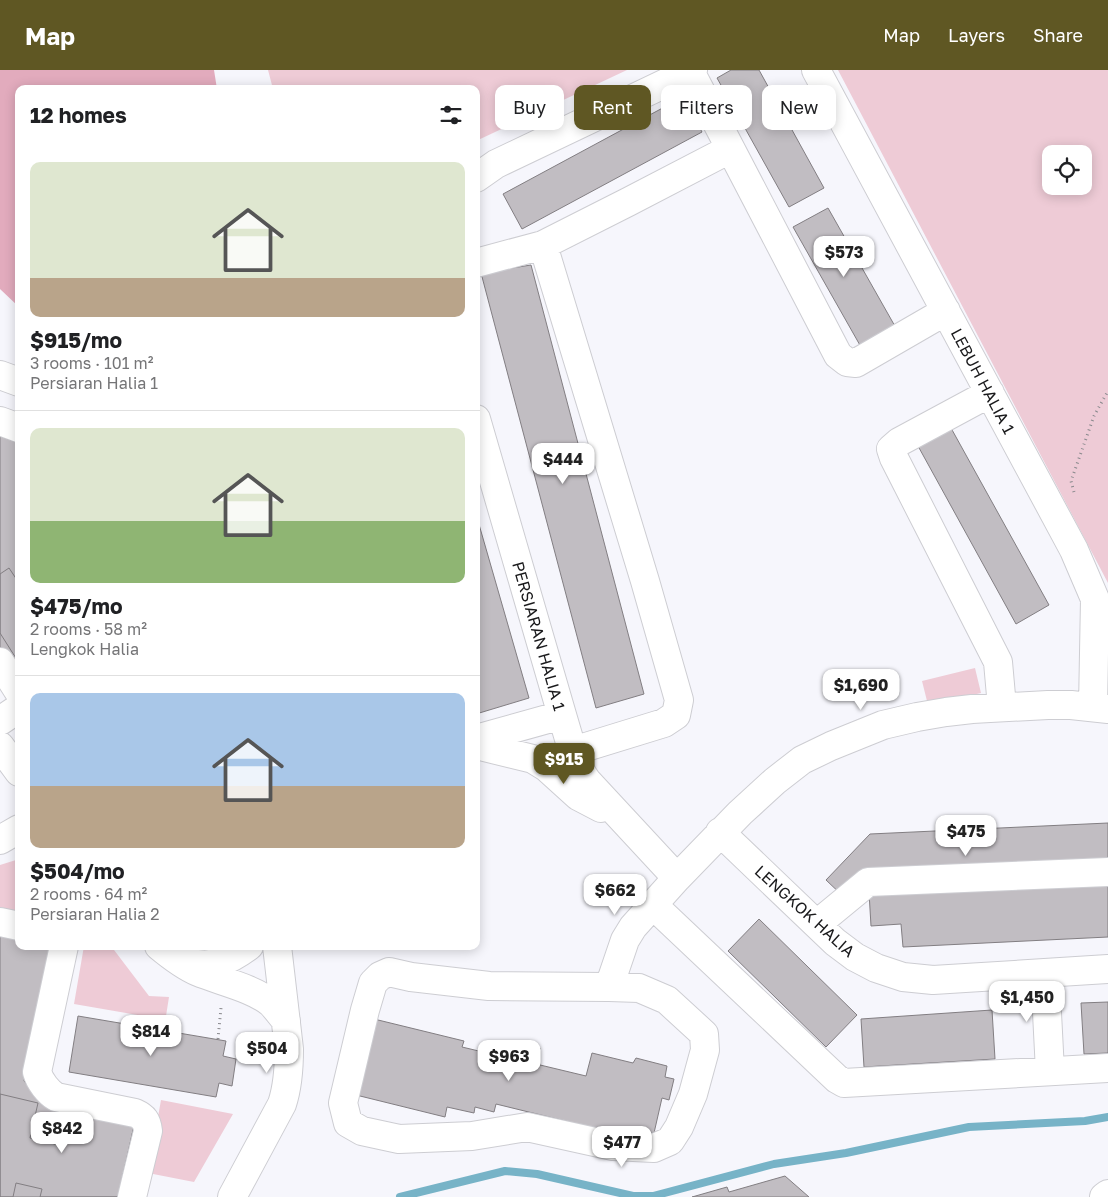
<!DOCTYPE html>
<meta charset="utf-8">
<style>
body{margin:0;font-family:"Golos Text",sans-serif;background:#f2f2f2;color:#202124;height:100vh;display:flex;flex-direction:column;font-size:19px;white-space:nowrap}
*{box-sizing:border-box;margin:0}
p{font-size:16px;color:#757577}
.icon{flex:none;width:28px;height:28px;fill:none;stroke:currentColor;stroke-width:2;stroke-linecap:round;stroke-linejoin:round}
.map{position:relative;flex:1;overflow:hidden}
.details{position:absolute;left:15px;top:15px;width:465px;height:865px;display:flex;flex-direction:column;background:#fff;border-radius:10px;box-shadow:0 2px 12px #0003}
.details>*{flex:none}
.guide{position:absolute;left:495px;top:15px;width:475px;height:45px;display:flex;gap:10px}
.fabs{position:absolute;left:1042px;top:75px;display:grid;gap:10px}
.fabs a{display:grid;place-items:center;width:50px;height:50px;border-radius:10px;background:#fff;box-shadow:0 2px 12px #0003;font-size:25px}
.price{position:absolute;translate:-50% -42px;padding:0 11px;border-radius:10px;background:#fff;color:#222;font-size:16px;line-height:32px;filter:drop-shadow(0 1px 2px #0008)}
.price::after{content:'';position:absolute;left:50%;top:30px;width:15px;height:11px;margin-left:-8px;background:inherit;clip-path:polygon(0 0,100% 0,50% 100%)}
.price.current{background:#5f5723;color:#fff}
ul{padding:0;list-style:none}
li{display:grid;align-content:center;gap:10px;height:265px;padding:0 15px}
li+li{border-top:1px solid #e0e0e0}
li span{display:grid;place-items:center;height:155px;border-radius:10px;color:#555}
li>.icon{margin-inline-start:auto}
span .icon{width:90px;height:90px;fill:#fffc;stroke-width:1}
li b{font-size:21px}
h2{display:flex;justify-content:space-between;align-items:center;height:60px;padding:0 15px;font-size:21px}
.pill{padding:0 18px;border-radius:10px;background:#fff;box-shadow:0 2px 12px #0003;font-size:18px;line-height:45px}
.pill.current{background:#5f5723;color:#fff}
header{display:flex;align-items:center;gap:30px;box-sizing:border-box;height:70px;padding:0 25px;background:#5f5723;color:#fff}
header strong{font-size:24px}
nav{display:flex;gap:28px;margin-inline-start:auto;font-size:18px}
.map>svg:first-child{display:block}
</style>
<header>
<strong>Map</strong>
<nav><a>Map</a><a>Layers</a><a>Share</a></nav>
</header>
<div class="map">
<svg width="1108" height="1127" viewBox="0 0 1108 1127">
<rect width="100%" height="100%" fill="#f6f6fc"/>
<path fill="#eecbd6" fill-rule="evenodd" d="M268,0H627L476,71V19H273Z
M838,0H1108V513ZM1051,84H1084V116H1051Z
M975,598L981,623L928,635L922,611Z
M16,790H19V842L0,837V795Z
M84,876H111L149,926L169,927L166,946L156,945L155,948L74,934Z
M161,1030L233,1044L194,1112L148,1103Z"/>
<path fill="#e2abbd" d="M0,0H214L217,19H19V237L0,219Z"/>
<g fill="none" stroke-linecap="round" stroke-linejoin="round">
<path stroke="#77b3c7" stroke-width="8" d="M400,1127L505,1101L537,1104L633,1126H653L774,1094L846,1083L969,1057L1085,1051L1108,1047"/>
</g>
<path fill="#c1bdc2" stroke="#827e82" d="M731,0H759L824,118L789,137L717,8Z
M683,27L702,62L522,159L503,124Z
M828,138L896,258L861,277L793,157Z
M531,195L644,624L596,638L481,203Z
M951,358L1049,535L1016,554L918,376Z
M0,366L19,373V607L0,577Z
M476,444L529,628L476,644Z
M9,498L19,513V593L0,563V504Z
M1108,753V794L845,828L826,810L870,764Z
M1108,811V867L903,877L901,854L871,856L869,822Z
M759,849L857,945L826,977L728,881Z
M0,860L19,865V876H54L24,1011L46,1035L134,1056L118,1127H0Z
M1108,932V983L1084,984L1081,933Z
M992,940L995,989L864,997L861,949Z
M78,946L226,971L223,986L236,989L232,1016L219,1013L216,1027L69,1002Z
M374,949L464,971L462,977L512,989L514,980L525,982L526,975L540,978L536,994L586,1006L592,983L633,993L636,988L667,996L665,1007L674,1009L669,1030L662,1028L654,1063L641,1060L639,1069L496,1034L494,1042L475,1037L474,1043L447,1037L445,1047L356,1025Z
M0,1024L38,1033L30,1068L59,1075L67,1040L134,1056L118,1127H40L42,1119L16,1113L13,1127H0Z
M785,1106L809,1127H692L727,1117L729,1122Z"/>
<g fill="none" stroke-linecap="round" stroke-linejoin="round">
<g stroke="#cdcdd2" stroke-width="30">
<path id="minor" d="M816,0L1074,480L1095,529L1093,637
M690,1L838,285L847,292L856,293L946,241
M476,108L496,94L693,0
M476,193L543,175
M0,305L19,312
M990,323L899,372L891,379L894,388L998,592L1002,637
M476,349L562,645L577,696L587,711L677,808
M0,351L19,358
M0,592L19,622
M0,651L19,638
M476,669L562,645
M476,675L533,689L546,697L578,726L601,738
M0,676L19,702
M573,681L664,653L676,645L679,630L645,511L543,175L628,132L730,79
M720,762L835,872L855,887L876,898L903,907L933,910L1108,899
M0,770L19,759
M653,835L837,1009L844,1013L1108,998
M0,852L19,856
M817,854L868,812L1108,802
M64,876L37,1002C40,1012 48,1022 56,1027L135,1043C144,1047 147,1051 148,1061L132,1127
M159,876C171,886 184,896 198,902C220,911 253,918 271,933C276,938 281,945 286,951
M188,892C213,899 230,890 249,876
M389,902L411,907L489,916L609,917L639,918L667,930L704,964L705,980L693,1024L679,1057L670,1071L654,1078L613,1076L527,1057L472,1066L399,1069L362,1061L348,1053L343,1033L365,940L373,913L380,906Z
M1045,904L1050,1001
M609,917L625,870L633,857L677,808L740,743L775,711L802,690L831,676L883,655L917,647L946,642L972,639L1048,635H1071L1108,639
M232,1127L282,1034C288,1016 289,998 289,979L277,876
M1104,1127L1108,1124"/>
</g>
<path stroke="#89898d" stroke-width="3" stroke-dasharray="1 4" stroke-linecap="butt" d="M1074,422L1071,411L1094,346L1108,321
M218,969L221,938"/>
<use href="#minor" stroke="#fff" stroke-width="28"/>
</g>
<g text-anchor="middle" stroke-width="4" stroke-linejoin="round" paint-order="stroke">
<g font-size="16" fill="#19191b" stroke="#fff">
<text transform="translate(983 311) rotate(62)" y="6">LEBUH HALIA 1</text>
<text transform="translate(539 566) rotate(74)" y="6">PERSIARAN HALIA 1</text>
<text transform="translate(805 841) rotate(42)" y="6">LENGKOK HALIA</text>
</g>
</g>
</svg>
<div class="fabs">
<a><svg class="icon" aria-label="locate" viewBox="0 0 24 24"><circle cx="12" cy="12" r="6"/><path d="M12 2v4M12 18v4M2 12h4M18 12h4"/></svg></a>
</div>
<b class="price" style="left:844px;top:208px">$573</b>
<b class="price" style="left:563px;top:415px">$444</b>
<b class="price" style="left:861px;top:641px">$1,690</b>
<b class="price current" style="left:564px;top:715px">$915</b>
<b class="price" style="left:966px;top:787px">$475</b>
<b class="price" style="left:615px;top:846px">$662</b>
<b class="price" style="left:1027px;top:953px">$1,450</b>
<b class="price" style="left:151px;top:987px">$814</b>
<b class="price" style="left:267px;top:1004px">$504</b>
<b class="price" style="left:509px;top:1012px">$963</b>
<b class="price" style="left:62px;top:1084px">$842</b>
<b class="price" style="left:622px;top:1098px">$477</b>
<div class="guide">
<a class="pill">Buy</a>
<a class="pill current">Rent</a>
<a class="pill">Filters</a>
<a class="pill">New</a>
</div>
<section class="details">
<h2>12 homes<svg class="icon" aria-label="filters" viewBox="0 0 24 24"><path d="M4 7h16M4 17h16"/><circle cx="9" cy="7" r="2"/><circle cx="15" cy="17" r="2"/></svg></h2>
<ul>
<li><span style="background:linear-gradient(#dfe7d0 75%,#b9a48a 0)"><svg class="icon" aria-label="home" viewBox="0 0 24 24"><path d="M3 11l9-7 9 7M6 9v11h12V9"/></svg></span><div><b>$915/mo</b><p>3 rooms · 101 m²</p><p>Persiaran Halia 1</p></div></li>
<li><span style="background:linear-gradient(#dfe7d0 60%,#8fb573 0)"><svg class="icon" aria-label="home" viewBox="0 0 24 24"><path d="M3 11l9-7 9 7M6 9v11h12V9"/></svg></span><div><b>$475/mo</b><p>2 rooms · 58 m²</p><p>Lengkok Halia</p></div></li>
<li><span style="background:linear-gradient(#a9c7e8 60%,#b9a48a 0)"><svg class="icon" aria-label="home" viewBox="0 0 24 24"><path d="M3 11l9-7 9 7M6 9v11h12V9"/></svg></span><div><b>$504/mo</b><p>2 rooms · 64 m²</p><p>Persiaran Halia 2</p></div></li>
</ul>
</section>
</div>
